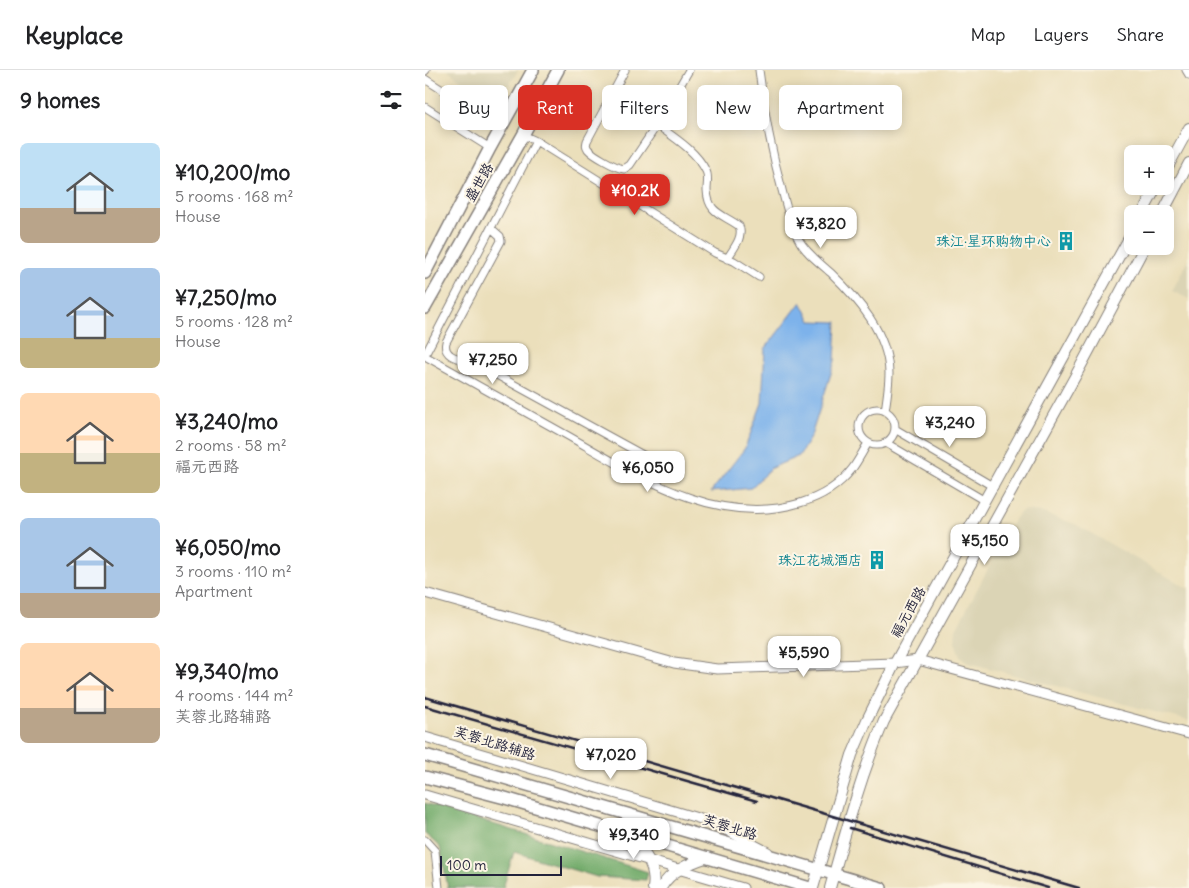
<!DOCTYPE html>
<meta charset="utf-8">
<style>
body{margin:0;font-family:Delius,"LXGW WenKai TC",sans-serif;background:#f2f2f2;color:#202124;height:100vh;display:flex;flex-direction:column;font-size:19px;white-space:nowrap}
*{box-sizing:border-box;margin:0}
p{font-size:16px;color:#757577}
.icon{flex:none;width:28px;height:28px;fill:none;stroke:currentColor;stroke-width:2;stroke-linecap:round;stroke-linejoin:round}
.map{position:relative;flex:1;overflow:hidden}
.drawer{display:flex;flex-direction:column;background:#fff;width:425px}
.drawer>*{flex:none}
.guide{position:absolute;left:15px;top:15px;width:475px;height:45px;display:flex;gap:10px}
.buttons{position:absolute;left:699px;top:75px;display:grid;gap:10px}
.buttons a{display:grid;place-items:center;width:50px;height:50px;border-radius:8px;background:#fff;box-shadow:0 2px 12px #0003;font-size:25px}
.scale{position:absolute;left:15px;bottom:12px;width:122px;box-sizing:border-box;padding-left:5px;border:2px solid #22223b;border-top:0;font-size:14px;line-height:18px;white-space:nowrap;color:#22223b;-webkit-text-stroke:4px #fcf5e5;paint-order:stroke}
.price{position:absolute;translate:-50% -42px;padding:0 11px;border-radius:10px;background:#fff;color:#222;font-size:16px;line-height:32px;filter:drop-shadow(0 1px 2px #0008)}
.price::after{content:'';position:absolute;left:50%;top:30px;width:15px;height:11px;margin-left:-8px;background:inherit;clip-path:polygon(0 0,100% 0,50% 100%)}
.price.on{background:#d93025;color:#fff}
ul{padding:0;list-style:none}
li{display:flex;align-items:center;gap:15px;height:125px;padding:0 20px}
li span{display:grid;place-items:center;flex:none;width:140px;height:100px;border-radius:8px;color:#555}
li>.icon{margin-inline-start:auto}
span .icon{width:60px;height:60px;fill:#fffc;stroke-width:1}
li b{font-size:21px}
h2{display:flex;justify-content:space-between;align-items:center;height:60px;padding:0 20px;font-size:21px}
.pill{padding:0 18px;border-radius:8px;background:#fff;box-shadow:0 2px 12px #0003;font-size:18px;line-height:45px}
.pill.on{background:#d93025;color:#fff}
header{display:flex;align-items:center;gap:30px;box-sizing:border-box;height:70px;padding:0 25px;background:#fff;border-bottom:1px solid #e0e0e0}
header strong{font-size:24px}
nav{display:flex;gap:28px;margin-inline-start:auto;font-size:18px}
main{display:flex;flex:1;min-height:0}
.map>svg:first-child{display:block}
</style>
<header>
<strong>Keyplace</strong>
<nav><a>Map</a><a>Layers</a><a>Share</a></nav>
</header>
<main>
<section class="drawer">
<h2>9 homes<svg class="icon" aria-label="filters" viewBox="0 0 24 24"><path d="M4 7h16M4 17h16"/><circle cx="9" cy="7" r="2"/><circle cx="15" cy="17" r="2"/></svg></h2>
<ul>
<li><span style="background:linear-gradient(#bfe0f5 65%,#b9a48a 0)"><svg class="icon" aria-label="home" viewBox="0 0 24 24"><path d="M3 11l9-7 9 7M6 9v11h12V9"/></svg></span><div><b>¥10,200/mo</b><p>5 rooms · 168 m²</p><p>House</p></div></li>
<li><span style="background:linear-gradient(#a9c7e8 70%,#c2b280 0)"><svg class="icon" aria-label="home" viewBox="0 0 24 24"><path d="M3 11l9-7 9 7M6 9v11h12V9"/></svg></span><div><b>¥7,250/mo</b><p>5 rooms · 128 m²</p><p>House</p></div></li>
<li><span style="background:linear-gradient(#ffd9b3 60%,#c2b280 0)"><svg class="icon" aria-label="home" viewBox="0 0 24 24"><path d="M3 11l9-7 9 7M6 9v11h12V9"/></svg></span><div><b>¥3,240/mo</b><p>2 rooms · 58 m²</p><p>福元西路</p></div></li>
<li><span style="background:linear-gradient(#a9c7e8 75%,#b9a48a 0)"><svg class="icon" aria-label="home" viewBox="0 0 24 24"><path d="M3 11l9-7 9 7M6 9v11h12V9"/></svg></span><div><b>¥6,050/mo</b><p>3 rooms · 110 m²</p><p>Apartment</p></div></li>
<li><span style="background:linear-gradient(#ffd9b3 65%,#b9a48a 0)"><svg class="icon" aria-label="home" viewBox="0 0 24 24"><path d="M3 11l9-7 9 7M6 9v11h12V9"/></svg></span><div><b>¥9,340/mo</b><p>4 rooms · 144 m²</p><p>芙蓉北路辅路</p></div></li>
</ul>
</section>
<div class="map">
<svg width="764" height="818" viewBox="0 0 764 818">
<rect width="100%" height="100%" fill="#fcf5e5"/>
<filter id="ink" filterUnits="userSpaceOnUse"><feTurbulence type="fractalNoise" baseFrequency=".02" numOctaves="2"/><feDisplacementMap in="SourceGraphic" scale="10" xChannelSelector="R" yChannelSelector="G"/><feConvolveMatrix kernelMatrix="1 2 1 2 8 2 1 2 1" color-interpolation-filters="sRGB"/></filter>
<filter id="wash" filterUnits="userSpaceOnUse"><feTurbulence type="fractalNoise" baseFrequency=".0096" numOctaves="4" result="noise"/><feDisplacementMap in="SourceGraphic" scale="20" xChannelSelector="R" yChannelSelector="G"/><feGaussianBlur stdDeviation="1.12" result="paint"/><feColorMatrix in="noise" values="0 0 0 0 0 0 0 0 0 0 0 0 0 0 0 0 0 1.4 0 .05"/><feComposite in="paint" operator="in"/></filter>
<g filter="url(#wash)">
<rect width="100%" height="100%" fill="#ebdfbb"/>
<path fill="#dbd4b5" d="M22,0H93L72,37Z
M764,188V229L747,221Z
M598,440L615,442L650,454L764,519V651L544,593L535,586L530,572L531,559L590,448Z"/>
<path fill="#73ac6c" stroke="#4a6754" d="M0,733L223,802L221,810L172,807L89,782L78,818H23L15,777L0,764Z"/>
<path fill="#7db2eb" stroke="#506a93" d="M376,232L386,251L412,252L410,291L386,366L374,386L346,398L326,418L286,422L320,378L337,333L340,279Z"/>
</g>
<g filter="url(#ink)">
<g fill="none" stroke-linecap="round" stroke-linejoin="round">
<g stroke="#86807b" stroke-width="9">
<path id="minor" d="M200,0L162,71C161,75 161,76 163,79C168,85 191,98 199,99L205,95L232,55L264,0
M334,0C339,41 346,80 357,120C361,136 366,156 374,170C381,183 395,193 406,203C433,229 463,263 464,303C464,315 462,328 460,341
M761,0L764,5
M0,1L1,0
M0,9L77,58
M0,37L65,78
M232,55C250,68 271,81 281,101C284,106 282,114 282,120C283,144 298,144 314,156C319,167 308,179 302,189
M98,65L111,71L290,183L309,191L334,207
M66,158L75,166L76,171L21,272C17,288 37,289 48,292L249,402
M0,285L111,71
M0,286C48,313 97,340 145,367C214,406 292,458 375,433C395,427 414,416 427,399C433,391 438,381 443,373
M434 357a18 18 0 1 1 36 0a18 18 0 1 1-36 0Z
M470,359L569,417
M461,373L560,431
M0,770L10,781L14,818"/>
</g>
<g stroke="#86807b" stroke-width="11">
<path id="tertiary" d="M0,523L249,593L292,599L470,593L493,590L764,664
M0,667L286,752L343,782
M0,725L318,818"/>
</g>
<g stroke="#86807b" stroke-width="12">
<path id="secondary" d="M740,102L764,58
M717,144L732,116
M737,144L764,93
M199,763C216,776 232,795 228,818
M236,818C245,801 265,793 283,787
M388,818L427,685L442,650L470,593L708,161
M405,818C421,761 436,705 459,651L652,303L720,176"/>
</g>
<g stroke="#86807b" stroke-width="14">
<path id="primary" d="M0,203L65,78L108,0
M0,238L98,65L133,0
M0,685L456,818
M0,707L80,728L385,818"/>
</g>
<use href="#minor" stroke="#fff" stroke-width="7"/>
<use href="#tertiary" stroke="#fff" stroke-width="9"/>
<use href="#secondary" stroke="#fff" stroke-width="10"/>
<use href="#primary" stroke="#fff" stroke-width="11"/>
<path stroke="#22223b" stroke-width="2.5" d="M0,627L654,818
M0,636L332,731
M425,758L623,818"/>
</g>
</g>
<defs>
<g id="building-bare" transform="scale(1.5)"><path d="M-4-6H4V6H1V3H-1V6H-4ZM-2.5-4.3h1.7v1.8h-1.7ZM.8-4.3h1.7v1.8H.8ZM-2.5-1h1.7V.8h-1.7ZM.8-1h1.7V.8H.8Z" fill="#0f9aa8" stroke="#fcf5e5" stroke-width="2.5" paint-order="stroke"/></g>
</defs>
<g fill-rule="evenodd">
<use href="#building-bare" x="641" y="171"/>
<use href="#building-bare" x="452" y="490"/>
</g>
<g text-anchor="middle" stroke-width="4" stroke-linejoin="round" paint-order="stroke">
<g font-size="14" fill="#22223b" stroke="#fcf5e5">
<text transform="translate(54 112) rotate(-60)" y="5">盛世路</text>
<text transform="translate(483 542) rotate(-61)" y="5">福元西路</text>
<text transform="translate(70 673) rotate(17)" y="5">芙蓉北路辅路</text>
<text transform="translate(305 757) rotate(17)" y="5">芙蓉北路</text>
</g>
<g font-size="14" fill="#0d838f" stroke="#fcf5e5" text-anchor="end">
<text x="626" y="176">珠江·星环购物中心</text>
<text x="437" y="495">珠江花城酒店</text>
</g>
</g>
</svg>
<div class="buttons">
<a>+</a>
<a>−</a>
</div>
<div class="scale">100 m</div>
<b class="price on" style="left:210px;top:146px">¥10.2K</b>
<b class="price" style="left:396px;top:179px">¥3,820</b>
<b class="price" style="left:68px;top:315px">¥7,250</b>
<b class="price" style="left:525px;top:378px">¥3,240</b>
<b class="price" style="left:223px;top:423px">¥6,050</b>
<b class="price" style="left:560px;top:496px">¥5,150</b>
<b class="price" style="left:379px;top:608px">¥5,590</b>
<b class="price" style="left:186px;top:710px">¥7,020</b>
<b class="price" style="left:209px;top:790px">¥9,340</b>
<div class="guide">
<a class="pill">Buy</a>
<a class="pill on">Rent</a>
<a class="pill">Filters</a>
<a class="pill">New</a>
<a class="pill">Apartment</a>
</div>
</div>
</main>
